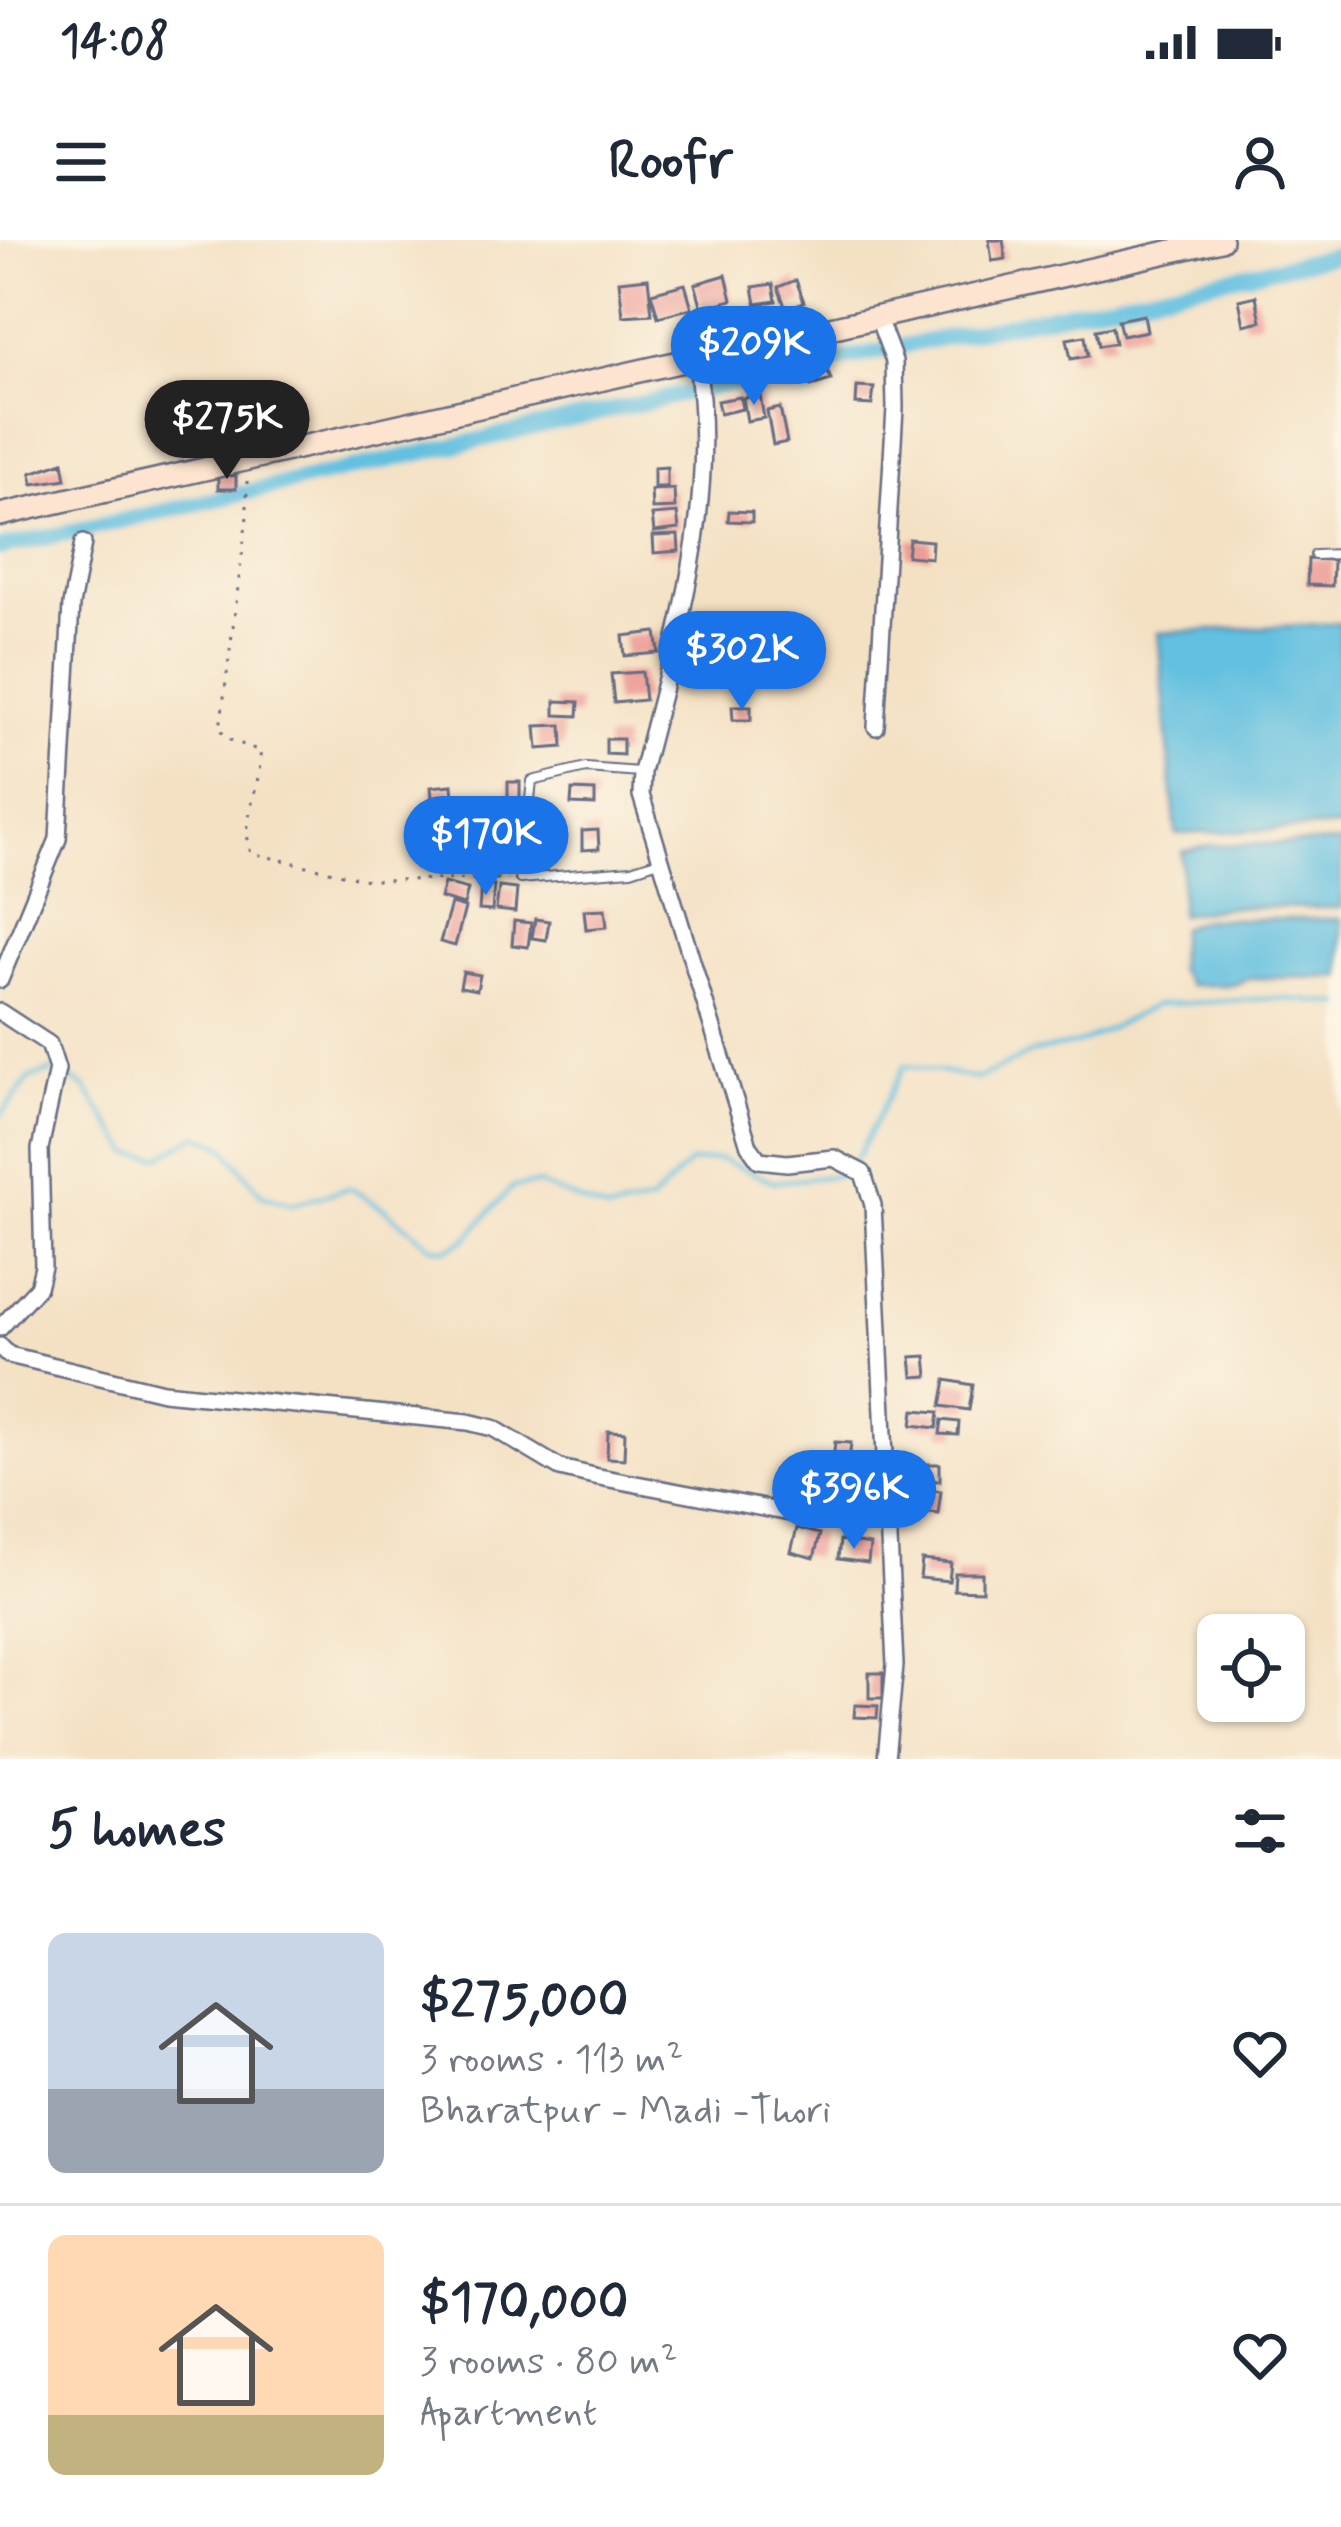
<!DOCTYPE html>
<meta charset="utf-8">
<style>
body{margin:0;font-family:Mynerve,sans-serif;background:#f2f2f3;color:#1f2937;height:100vh;display:flex;flex-direction:column;font-size:45px;white-space:nowrap}
*{box-sizing:border-box;margin:0}
p{font-size:39px;color:#747a83}
.icon{flex:none;width:66px;height:66px;fill:none;stroke:currentColor;stroke-width:2;stroke-linecap:round;stroke-linejoin:round}
.map{position:relative;height:1519px;overflow:hidden}
.drawer{display:flex;flex-direction:column;background:#fff;flex:1}
.drawer>*{flex:none}
.tools{position:absolute;left:1197px;top:1374px;display:grid;gap:24px}
.tools a{display:grid;place-items:center;width:108px;height:108px;border-radius:18px;background:#fff;box-shadow:0 3px 9px #0004;font-size:60px}
.price{position:absolute;translate:-50% -102px;padding:0 27px;border-radius:42px;background:#1a73e8;color:#fff;font-size:39px;line-height:78px;filter:drop-shadow(0 3px 6px #0008)}
.price::after{content:'';position:absolute;left:50%;top:72px;width:36px;height:27px;margin-left:-18px;background:inherit;clip-path:polygon(0 0,100% 0,50% 100%)}
.price.selected{background:#222;color:#fff}
ul{padding:0;list-style:none}
li{display:flex;align-items:center;gap:36px;height:300px;padding:0 48px}
li+li{border-top:3px solid #e0e1e3}
li span{display:grid;place-items:center;flex:none;width:336px;height:240px;border-radius:18px;color:#555}
li>.icon{margin-inline-start:auto}
span .icon{width:144px;height:144px;fill:#fffc;stroke-width:1}
li b{font-size:51px}
h2{display:flex;justify-content:space-between;align-items:center;height:144px;padding:0 48px;font-size:51px}
.status{display:flex;justify-content:space-between;align-items:center;height:84px;padding:0 60px;background:#fff;direction:ltr}
.status svg{height:33px;fill:currentColor}
header{display:flex;justify-content:space-between;align-items:center;height:156px;padding:0 48px;background:#fff;font-size:54px;font-weight:700}
.map>svg:first-child{display:block}
</style>
<div class="status"><b>14:08</b><svg viewBox="0 0 49 12"><path d="M0 12V9h3v3zM5 12V6h3v6zM10 12V3h3v9zM15 12V0h3v12zM26 1h20v11H26zM47 4h2v5h-2z"/></svg></div>
<header><svg class="icon" aria-label="menu" viewBox="0 0 24 24"><path d="M4 6h16M4 12h16M4 18h16"/></svg>Roofr<svg class="icon" aria-label="person" viewBox="0 0 24 24"><circle cx="12" cy="8" r="4"/><path d="M4 21q1-7 8-7t8 7"/></svg></header>
<div class="map">
<svg width="1341" height="1519" viewBox="0 0 1341 1519">
<rect width="100%" height="100%" fill="#fcf5e5"/>
<filter id="ink" filterUnits="userSpaceOnUse"><feTurbulence type="fractalNoise" baseFrequency=".00833" numOctaves="2"/><feDisplacementMap in="SourceGraphic" scale="24" xChannelSelector="R" yChannelSelector="G"/><feConvolveMatrix kernelMatrix="1 2 1 2 8 2 1 2 1" color-interpolation-filters="sRGB"/></filter>
<filter id="wash" filterUnits="userSpaceOnUse"><feTurbulence type="fractalNoise" baseFrequency=".004" numOctaves="4" result="noise"/><feDisplacementMap in="SourceGraphic" scale="48" xChannelSelector="R" yChannelSelector="G"/><feGaussianBlur stdDeviation="2.7" result="paint"/><feColorMatrix in="noise" values="0 0 0 0 0 0 0 0 0 0 0 0 0 0 0 0 0 1.4 0 .05"/><feComposite in="paint" operator="in"/></filter>
<g filter="url(#wash)">
<rect width="100%" height="100%" fill="#f4e1c4"/>
<path fill="#62c0e0" stroke="#3e789f" stroke-width="3" d="M1341,383V587L1176,594L1158,393Z
M1341,603V668L1229,667L1180,675L1182,612L1210,605Z
M1205,679H1341V737L1250,738L1233,745H1189L1177,729L1180,688Z"/>
<g fill="none" stroke-linecap="round" stroke-linejoin="round">
<path stroke="#62c0e0" stroke-width="4.5" d="M63,836L84,846L131,914L161,917L197,895L223,905L262,955L292,964L350,948L387,971L432,1007L448,1009L465,1000L512,947L538,944L608,972L651,962L689,923L719,919L775,942L842,935L857,917L905,825L977,839L1034,812L1080,803L1156,765L1277,758L1341,764
M0,876L30,838L53,831"/>
<path stroke="#62c0e0" stroke-width="16" d="M895,108L1341,14
M707,149L882,111
M0,308L692,152"/>
</g>
<g id="blocks">
<path fill="#ed9d98" d="M989,0H1003L1006,19L992,21Z
M726,35L732,60L702,68L695,44Z
M648,38L652,74L623,76L619,41Z
M796,40L804,62L786,69L778,47Z
M685,44L692,68L658,77L651,53Z
M773,44L776,61L756,64L753,47Z
M1256,56L1261,81L1244,85L1239,60Z
M1144,75L1147,91L1122,96L1118,80Z
M1112,87L1115,103L1099,106L1096,90Z
M1085,96L1088,116L1071,119L1067,99Z
M827,129L831,140L811,146L808,135Z
M857,147L874,148L872,165L856,164Z
M760,155L764,178L747,181L743,158Z
M740,157L742,169L720,174L717,161Z
M780,168L787,202L773,205L767,171Z
M63,222L66,239L33,244L31,233Z
M667,227V247H654V228Z
M218,235L236,236V249H218Z
M674,249L675,268L652,269L651,250Z
M729,271L752,272V282L728,281Z
M677,273L679,289L654,292L652,275Z
M678,295L679,311L654,313L653,296Z
M909,299L932,301L931,318L907,316Z
M1308,319L1333,320L1332,346L1307,345Z
M656,392L659,413L625,416L623,396Z
M642,432L645,460L614,463L611,434Z
M555,461L579,462L578,476L555,475Z
M732,466H751V480H733Z
M562,485L563,507L538,509L536,486Z
M606,499H623V515L606,514Z
M508,542H520V561H508Z
M452,545L454,574L434,576L431,547Z
M572,550L595,551V565L571,564Z
M529,571L530,590L517,591V572Z
M598,590L599,609L582,610V591Z
M529,597L548,599L546,623L527,622Z
M487,598H508V616H487Z
M444,643L468,649L464,665L440,658Z
M481,645L494,646L492,671L479,670Z
M499,647L517,649L515,672L496,670Z
M451,664L465,668L455,706L440,702Z
M605,669L607,687L586,689L584,670Z
M535,679L549,681L546,700L532,698Z
M514,681L531,683L528,707L512,705Z
M463,732L480,735L477,750L460,747Z
M926,1116L928,1136L913,1137L911,1117Z
M946,1140L973,1145L969,1170L941,1166Z
M914,1170L939,1172L937,1188L912,1185Z
M942,1180L959,1182L958,1195L940,1194Z
M608,1191L625,1192L624,1219L607,1218Z
M835,1202L851,1203L849,1222L833,1221Z
M917,1224H940V1241L916,1240Z
M911,1247L941,1251L938,1274L907,1270Z
M797,1288L820,1294L814,1318L791,1312Z
M840,1300L870,1305L868,1323L838,1319Z
M922,1320L951,1323L949,1341L920,1338Z
M955,1333H982V1351L954,1350Z
M869,1433H883V1458H869Z
M855,1465L878,1466L877,1478L854,1477Z"/>
</g>
</g>
<g filter="url(#ink)">
<use href="#blocks" fill-opacity="0" stroke="#676d82" stroke-width="3"/>
<g fill="none" stroke-linecap="round" stroke-linejoin="round">
<g stroke="#676d82" stroke-width="12">
<path id="service" d="M1315,315L1341,314
M529,568L532,541L586,528L640,532
M520,639L631,630L659,621"/>
</g>
<g stroke="#676d82" stroke-width="20">
<path id="minor" d="M696,119C720,258 676,398 642,532L641,555L749,906L759,920L787,923L834,918L863,933L873,965L895,1425L886,1519
M876,487L895,168L894,121L878,78
M0,740L58,599L71,365L83,303
M0,772L49,804L57,829L40,909L43,1027L38,1047L0,1088
M0,1106L9,1115L163,1152L468,1182L493,1188L560,1228L594,1236L790,1273L887,1278"/>
</g>
<g stroke="#676d82" stroke-width="26">
<path id="secondary" d="M0,275L1221,0"/>
</g>
<path stroke="#676d82" stroke-width="3" stroke-dasharray="3 9" stroke-linecap="butt" d="M247,241V276L220,489L228,499L260,511C263,544 239,582 251,613L368,640L508,639"/>
<use href="#service" stroke="#fff" stroke-width="8"/>
<use href="#minor" stroke="#fff" stroke-width="15"/>
<use href="#secondary" stroke="#fde4d0" stroke-width="21"/>
</g>
</g>
</svg>
<div class="tools">
<a><svg class="icon" aria-label="locate" viewBox="0 0 24 24"><circle cx="12" cy="12" r="6"/><path d="M12 2v4M12 18v4M2 12h4M18 12h4"/></svg></a>
</div>
<b class="price" style="left:754px;top:168px">$209K</b>
<b class="price selected" style="left:227px;top:242px">$275K</b>
<b class="price" style="left:742px;top:473px">$302K</b>
<b class="price" style="left:486px;top:658px">$170K</b>
<b class="price" style="left:854px;top:1312px">$396K</b>
</div>
<section class="drawer">
<h2>5 homes<svg class="icon" aria-label="filters" viewBox="0 0 24 24"><path d="M4 7h16M4 17h16"/><circle cx="9" cy="7" r="2"/><circle cx="15" cy="17" r="2"/></svg></h2>
<ul>
<li><span style="background:linear-gradient(#c9d6e8 65%,#9aa5b1 0)"><svg class="icon" aria-label="home" viewBox="0 0 24 24"><path d="M3 11l9-7 9 7M6 9v11h12V9"/></svg></span><div><b>$275,000</b><p>3 rooms · 113 m²</p><p>Bharatpur - Madi -Thori</p></div><svg class="icon" aria-label="heart" viewBox="0 0 24 24"><path d="M12 20l-8-8c-3-5 5-10 8-4 3-6 11-1 8 4z"/></svg></li>
<li><span style="background:linear-gradient(#ffd9b3 75%,#c2b280 0)"><svg class="icon" aria-label="home" viewBox="0 0 24 24"><path d="M3 11l9-7 9 7M6 9v11h12V9"/></svg></span><div><b>$170,000</b><p>3 rooms · 80 m²</p><p>Apartment</p></div><svg class="icon" aria-label="heart" viewBox="0 0 24 24"><path d="M12 20l-8-8c-3-5 5-10 8-4 3-6 11-1 8 4z"/></svg></li>
</ul>
</section>
